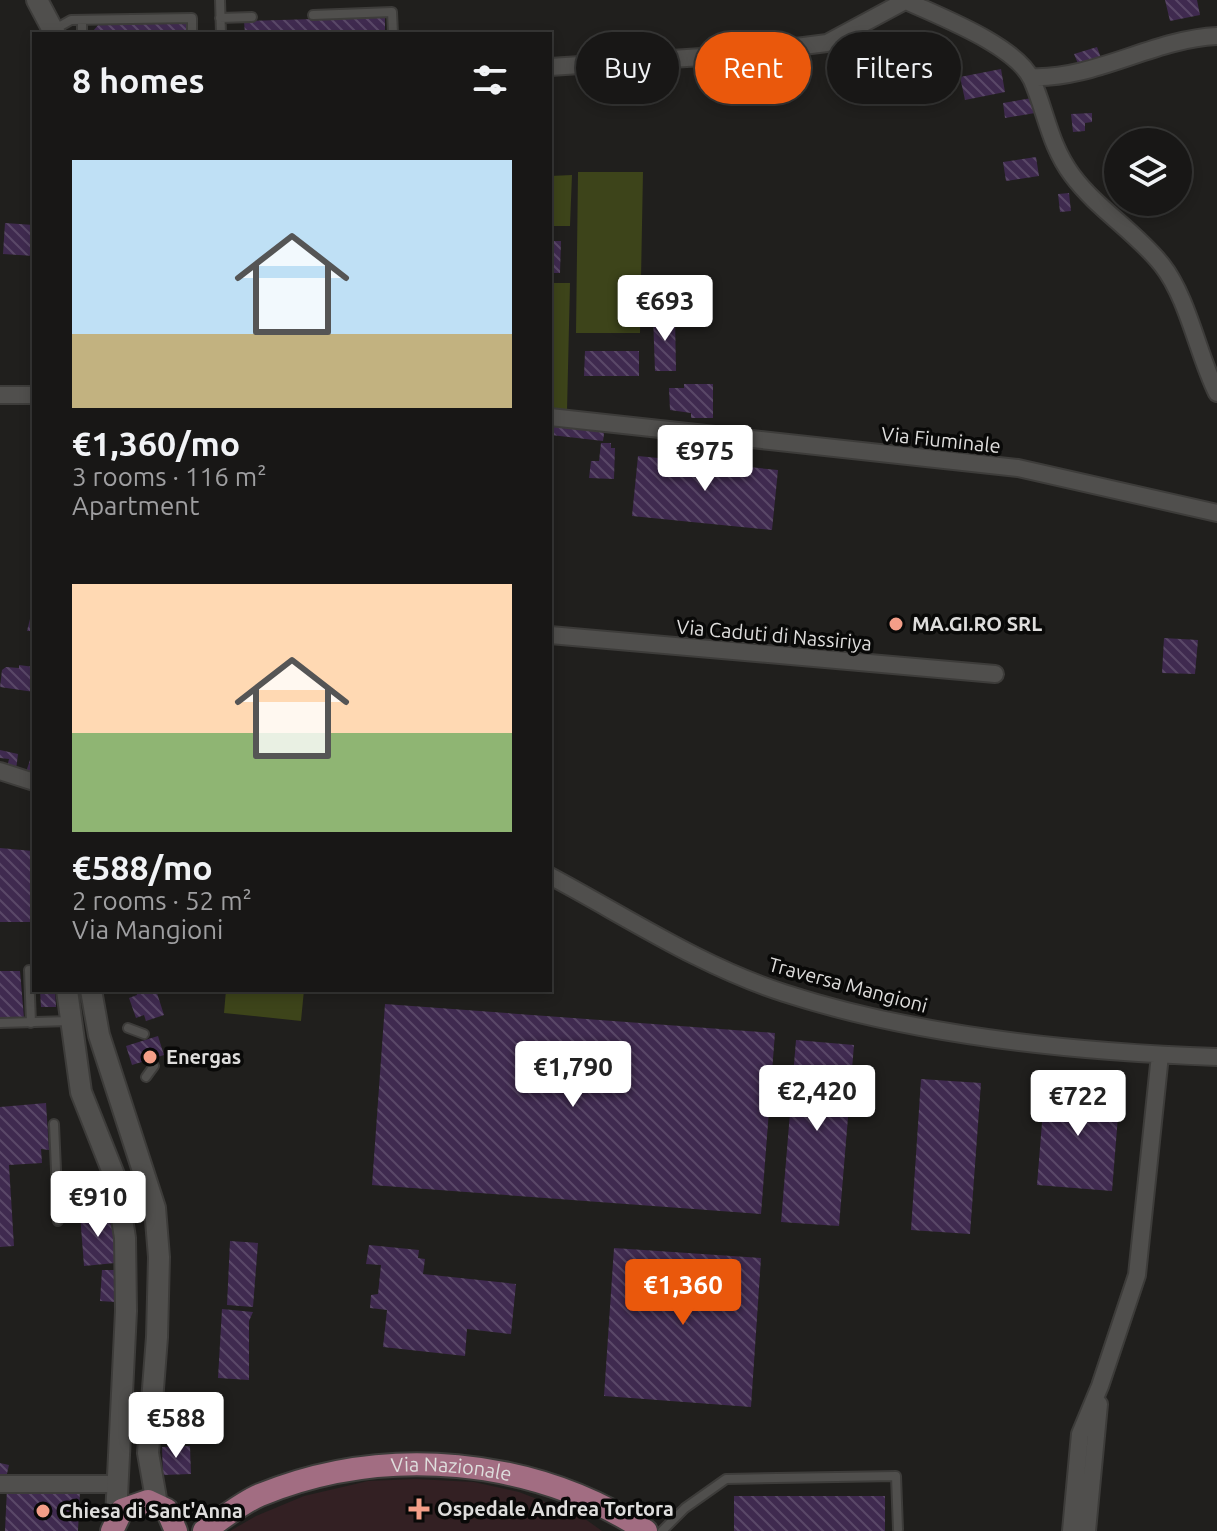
<!DOCTYPE html>
<meta charset="utf-8">
<style>
body{margin:0;font-family:Ubuntu,sans-serif;background:#252423;color:#f1f3f6;height:100vh;display:flex;flex-direction:column;font-size:30px;white-space:nowrap}
*{box-sizing:border-box;margin:0}
p{font-size:26px;color:#9f9fa1}
.icon{flex:none;width:44px;height:44px;fill:none;stroke:currentColor;stroke-width:2;stroke-linecap:round;stroke-linejoin:round}
.map{position:relative;flex:1;overflow:hidden}
.side{position:absolute;left:32px;top:32px;width:520px;height:960px;display:flex;flex-direction:column;background:#181716;border-radius:0px;box-shadow:0 4px 12px #0003,0 0 0 2px #363635}
.side>*{flex:none}
.banner{position:absolute;left:576px;top:32px;width:520px;height:72px;display:flex;gap:16px}
.fabs{position:absolute;left:1104px;top:128px;display:grid;gap:16px}
.fabs a{display:grid;place-items:center;width:88px;height:88px;border-radius:50%;background:#181716;box-shadow:0 4px 12px #0003,0 0 0 2px #363635;font-size:40px}
.price{position:absolute;translate:-50% -68px;padding:0 18px;border-radius:8px;background:#fff;color:#222;font-size:26px;line-height:52px;filter:drop-shadow(0 2px 4px #0008)}
.price::after{content:'';position:absolute;left:50%;top:48px;width:24px;height:18px;margin-left:-12px;background:inherit;clip-path:polygon(0 0,100% 0,50% 100%)}
.price.current{background:#ea580c;color:#fff}
ul{padding:0;list-style:none}
li{display:grid;align-content:center;gap:16px;height:424px;padding:0 40px}
li span{display:grid;place-items:center;height:248px;border-radius:0px;color:#555}
li>.icon{margin-inline-start:auto}
span .icon{width:144px;height:144px;fill:#fffc;stroke-width:1}
li b{font-size:34px}
h2{display:flex;justify-content:space-between;align-items:center;height:96px;padding:0 40px;font-size:34px}
.chip{padding:0 28px;border-radius:36px;background:#181716;box-shadow:0 4px 12px #0003,0 0 0 2px #363635;font-size:28px;line-height:72px}
.chip.current{background:#ea580c;color:#fff}
.map>svg:first-child{display:block}
</style>
<div class="map">
<svg width="1217" height="1531" viewBox="0 0 1217 1531">
<defs>
<pattern id="building-back-hatch" width="6" height="6" patternUnits="userSpaceOnUse" patternTransform="scale(2)"><rect width="6" height="6" fill="#3f2a4f"/><path d="M-1 5l2 2M0 0l6 6M5-1l2 2" fill="none" stroke="#5a4868"/></pattern>
</defs>
<rect width="100%" height="100%" fill="#201f1d"/>
<path fill="#332023" d="M415,1479L474,1482L519,1492L581,1516L602,1531H230L256,1516L304,1496L368,1481Z"/>
<path fill="#3d441a" d="M578,172H643L640,333H576Z
M572,175L570,226H550V176Z
M550,283H570L567,411L550,409Z
M226,990H304L301,1021L224,1013Z"/>
<path fill="url(#building-back-hatch)" d="M1165,0H1197L1200,15L1170,21Z
M385,17V34H245L244,21Z
M190,23V34H94L93,31L99,24Z
M1097,47L1101,58L1079,66L1074,54Z
M1001,69L1005,92L965,100L960,77Z
M1032,98L1035,113L1005,118L1003,103Z
M1092,113V122L1085,123V131L1073,132L1071,114Z
M1036,157L1039,176L1006,181L1003,162Z
M1069,193L1071,211L1060,212L1058,194Z
M5,223L34,225V256L3,254Z
M550,241H561L560,273H550Z
M653,316H675L676,371H655Z
M585,351H639V376H584Z
M684,384H713V418H691V413L670,410L669,388H684Z
M553,421L605,427L603,441L551,435Z
M601,443H611V448H615L614,479L589,478L591,461H599Z
M638,456L778,470L772,530L632,516Z
M32,611H34V631H27Z
M1164,638L1198,640L1195,674L1162,673Z
M19,665L34,667V692L0,687L2,670L6,667L19,668Z
M0,750L18,754L16,770L7,768L9,759L0,758Z
M31,757H34V774L26,772Z
M0,848L33,851L34,922H0Z
M0,971H20L24,1018H0Z
M40,990H55L56,1007H41Z
M136,990H156L164,1015L146,1021L144,1015L136,1018L129,998L137,995Z
M385,1004L775,1033L761,1214L372,1185Z
M158,1036L164,1055L132,1065L126,1046Z
M796,1040L854,1045L839,1226L781,1222Z
M921,1079L981,1083L970,1234L911,1230Z
M1045,1085L1120,1091L1112,1191L1037,1185Z
M46,1103L49,1150L41,1149L42,1163L9,1165L14,1246L0,1247V1107Z
M98,1213V1216L114,1215L115,1263L84,1266L80,1214Z
M230,1241L258,1243L253,1307L227,1305Z
M369,1245L419,1250L418,1258L425,1259L423,1274L516,1284L511,1334L467,1329L465,1356L383,1347L387,1310L370,1308L371,1295L378,1294L381,1265L366,1264Z
M614,1248L761,1258L751,1407L604,1396Z
M102,1270H115V1302L100,1301Z
M222,1309L253,1312L249,1321V1380L218,1378Z
M190,1446L191,1474L163,1475L162,1447Z
M0,1463L9,1465L6,1478L0,1477Z
M7,1488L80,1491L78,1531H5Z
M734,1496H885V1531H734Z"/>
<g fill="none" stroke-linecap="round" stroke-linejoin="round">
<g stroke="#3d3c3a" stroke-width="12">
<path id="service" d="M220,0L221,34
M313,15L392,12L393,34
M220,18L252,17
M82,20V34
M55,29L71,20L192,18V34
M29,970L31,1023
M0,1023L70,1021
M128,1028L144,1034
M146,1077L154,1066
M54,1124L57,1193L115,1181
M57,1193L58,1221
M662,1531L685,1508L726,1479L896,1476L898,1529"/>
</g>
<g stroke="#3d3c3a" stroke-width="20">
<path id="minor" d="M904,0C938,16 1016,45 1032,80C1046,112 1050,146 1072,175C1097,209 1135,231 1162,265C1188,298 1198,355 1217,393
M550,67L732,55L827,43L905,1
M1031,77C1094,80 1153,39 1217,36
M0,395H34
M550,417L1018,468L1217,513
M550,635L995,674
M0,771L34,782
M550,876C627,917 700,966 784,993C919,1037 1076,1052 1217,1057
M0,1484H117
M1071,1531L1080,1434L1100,1386L1137,1275L1160,1055
M1087,1531L1099,1404"/>
</g>
<g stroke="#3d3c3a" stroke-width="24">
<path id="tertiary" d="M37,0L55,34
M67,990L81,1092L116,1180L125,1238L126,1311L116,1517
M91,990L99,1035L155,1208L159,1257L157,1337L148,1453L157,1504"/>
</g>
<g stroke="#3d3c3a" stroke-width="26">
<g id="primary">
<path d="M112,1531L122,1510L148,1501L167,1510L176,1531"/>
<path id="s1" d="M204,1531C222,1519 241,1503 260,1495C385,1444 533,1457 646,1531"/>
</g>
</g>
<use href="#service" stroke="#504f4d" stroke-width="8"/>
<use href="#minor" stroke="#504f4d" stroke-width="16"/>
<use href="#tertiary" stroke="#504f4d" stroke-width="20"/>
<use href="#primary" stroke="#a26d82" stroke-width="22"/>
</g>
<g fill="#f49e88" stroke="#090908" stroke-width="3">
<circle cx="896" cy="624" r="8"/>
<circle cx="150" cy="1057" r="8"/>
<path d="M415 1497h8v8h8v8h-8v8h-8v-8h-8v-8h8z"/>
<circle cx="43" cy="1511" r="8"/>
</g>
<g text-anchor="middle" stroke-width="7" stroke-linejoin="round" paint-order="stroke">
<g font-size="20" fill="#dedddc" stroke="#090908">
<text transform="translate(941 440) rotate(6)" y="7">Via Fiuminale</text>
<text transform="translate(774 635) rotate(5)" y="7">Via Caduti di Nassiriya</text>
<text transform="translate(848 985) rotate(15)" y="7">Traversa Mangioni</text>
<text dy="7" stroke="none"><textPath href="#s1" startOffset="262">Via Nazionale</textPath></text>
</g>
<g font-size="20" font-weight="bold" fill="#dedddc" stroke="#090908" text-anchor="start">
<text x="912" y="631">MA.GI.RO SRL</text>
<text x="166" y="1064">Energas</text>
<text x="437" y="1516">Ospedale Andrea Tortora</text>
<text x="59" y="1518">Chiesa di Sant'Anna</text>
</g>
</g>
</svg>
<div class="fabs">
<a><svg class="icon" aria-label="layers" viewBox="0 0 24 24"><path d="M12 4l9 5-9 5-9-5zM3 14l9 5 9-5"/></svg></a>
</div>
<b class="price" style="left:665px;top:343px">€693</b>
<b class="price" style="left:705px;top:493px">€975</b>
<b class="price" style="left:573px;top:1109px">€1,790</b>
<b class="price" style="left:817px;top:1133px">€2,420</b>
<b class="price" style="left:1078px;top:1138px">€722</b>
<b class="price" style="left:98px;top:1239px">€910</b>
<b class="price current" style="left:683px;top:1327px">€1,360</b>
<b class="price" style="left:176px;top:1460px">€588</b>
<div class="banner">
<a class="chip">Buy</a>
<a class="chip current">Rent</a>
<a class="chip">Filters</a>
</div>
<section class="side">
<h2>8 homes<svg class="icon" aria-label="filters" viewBox="0 0 24 24"><path d="M4 7h16M4 17h16"/><circle cx="9" cy="7" r="2"/><circle cx="15" cy="17" r="2"/></svg></h2>
<ul>
<li><span style="background:linear-gradient(#bfe0f5 70%,#c2b280 0)"><svg class="icon" aria-label="home" viewBox="0 0 24 24"><path d="M3 11l9-7 9 7M6 9v11h12V9"/></svg></span><div><b>€1,360/mo</b><p>3 rooms · 116 m²</p><p>Apartment</p></div></li>
<li><span style="background:linear-gradient(#ffd9b3 60%,#8fb573 0)"><svg class="icon" aria-label="home" viewBox="0 0 24 24"><path d="M3 11l9-7 9 7M6 9v11h12V9"/></svg></span><div><b>€588/mo</b><p>2 rooms · 52 m²</p><p>Via Mangioni</p></div></li>
</ul>
</section>
</div>
